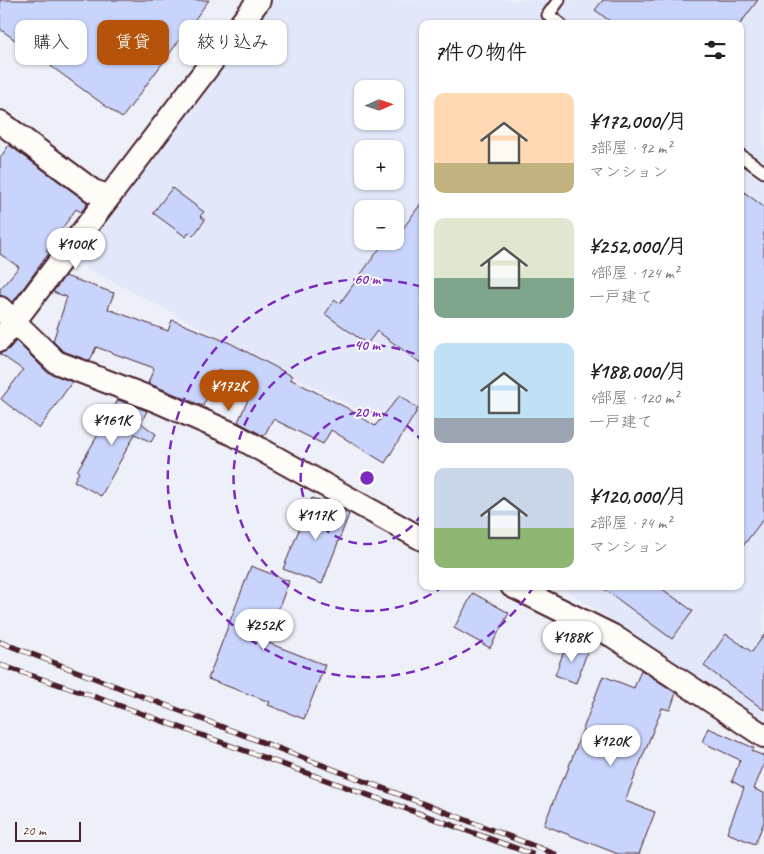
<!DOCTYPE html>
<html lang="ja">
<meta charset="utf-8">
<style>
body{margin:0;font-family:Caveat,"Klee One",sans-serif;background:#f6f6f6;color:#202124;height:100vh;display:flex;flex-direction:column;font-size:19px;white-space:nowrap}
*{box-sizing:border-box;margin:0}
p{font-size:16px;color:#757577}
.icon{flex:none;width:28px;height:28px;fill:none;stroke:currentColor;stroke-width:2;stroke-linecap:round;stroke-linejoin:round}
.map{position:relative;flex:1;overflow:hidden}
.panel{position:absolute;left:419px;top:20px;width:325px;height:570px;display:flex;flex-direction:column;background:#fff;border-radius:10px;box-shadow:0 1px 4px #0004}
.panel>*{flex:none}
.top-card{position:absolute;left:15px;top:20px;width:329px;height:45px;display:flex;gap:10px}
.needle{width:32px;rotate:87deg}
.fabs{position:absolute;left:354px;top:80px;display:grid;gap:10px}
.fabs a{display:grid;place-items:center;width:50px;height:50px;border-radius:10px;background:#fff;box-shadow:0 1px 4px #0004;font-size:25px}
.scale{position:absolute;left:15px;bottom:12px;width:66px;box-sizing:border-box;padding-left:5px;border:2px solid #4a1f2b;border-top:0;font-size:14px;line-height:18px;white-space:nowrap;color:#4a1f2b;-webkit-text-stroke:4px #fdfcf7;paint-order:stroke}
.price{position:absolute;translate:-50% -42px;padding:0 11px;border-radius:18px;background:#fff;color:#222;font-size:16px;line-height:32px;filter:drop-shadow(0 1px 2px #0008)}
.price::after{content:'';position:absolute;left:50%;top:30px;width:15px;height:11px;margin-left:-8px;background:inherit;clip-path:polygon(0 0,100% 0,50% 100%)}
.price.selected{background:#b45309;color:#fff}
ul{padding:0;list-style:none}
li{display:flex;align-items:center;gap:15px;height:125px;padding:0 15px}
li span{display:grid;place-items:center;flex:none;width:140px;height:100px;border-radius:10px;color:#555}
li>.icon{margin-inline-start:auto}
span .icon{width:60px;height:60px;fill:#fffc;stroke-width:1}
li b{font-size:21px}
h2{display:flex;justify-content:space-between;align-items:center;height:60px;padding:0 15px;font-size:21px}
.tag{padding:0 18px;border-radius:10px;background:#fff;box-shadow:0 1px 4px #0004;font-size:18px;line-height:45px}
.tag.selected{background:#b45309;color:#fff}
.map>svg:first-child{display:block}
</style>
<div class="map">
<svg width="764" height="854" viewBox="0 0 764 854">
<rect width="100%" height="100%" fill="#edf0f8"/>
<filter id="ink" filterUnits="userSpaceOnUse"><feTurbulence type="fractalNoise" baseFrequency=".02" numOctaves="2"/><feDisplacementMap in="SourceGraphic" scale="10" xChannelSelector="R" yChannelSelector="G"/><feConvolveMatrix kernelMatrix="1 2 1 2 8 2 1 2 1" color-interpolation-filters="sRGB"/></filter>
<g filter="url(#ink)">
<path fill="#e2e8f9" fill-rule="evenodd" d="M275,0H764V722L560,586H740V24H422V443L73,261ZM362,89H395V121H362ZM362,149H395V181H362ZM362,209H395V241H362Z"/>
<path fill="#c8d4fc" stroke="#4a1f2b" d="M0,0H209L122,118L0,29Z
M603,0H758L740,24H614L595,10Z
M9,145L88,203L81,212L76,209L46,251L49,253L13,302L0,295V289L19,267L0,254V158Z
M172,188L204,212L200,216L205,220L193,236L189,232L186,237L153,213Z
M740,189L764,207V518L740,550Z
M422,202V364L377,331L367,344L325,314L335,300L340,303L385,241H395V226L402,230Z
M65,276L114,293L108,309L168,331L172,320L230,343L292,376L290,379L347,408L375,426L400,395L418,409L385,463L331,430L323,444L273,419L264,436L238,422L254,386L219,369L203,406L148,383L154,368L96,347L90,361L63,351L53,341L67,297L53,292Z
M16,341L47,372L72,382L39,429L1,399L23,370L0,354L10,348Z
M118,400L147,411L141,423L156,434L151,442L135,434L101,496L74,481L79,472L77,471Z
M312,498L349,514L322,584L283,569Z
M251,566L289,581L266,642L325,665L304,719L268,705L270,702L208,679Z
M600,586H658L693,611L672,639Z
M473,593L509,613L490,648L454,628Z
M726,634L752,652L764,635V710L704,666Z
M567,643L588,650L576,683L555,675Z
M641,670L676,693L670,710L662,708L625,801L655,812L639,854H618L544,825L563,777H565L603,676L634,688Z
M708,728L754,748L752,751L764,756V764L754,789L764,793V822L755,844L727,833L744,788L732,781L740,760L702,742Z"/>
<g fill="none" stroke-linecap="round" stroke-linejoin="round">
<g stroke="#4a1f2b" stroke-width="15">
<path id="lane" d="M559,0L548,15L560,24
M740,155L764,172"/>
</g>
<g stroke="#4a1f2b" stroke-width="26">
<path id="street" d="M0,122L93,191L108,196
M0,308L56,362L155,400L233,434L422,539
M0,340L259,0
M512,586L613,636L764,736"/>
</g>
<use href="#lane" stroke="#fdfcf7" stroke-width="11"/>
<use href="#street" stroke="#fdfcf7" stroke-width="22"/>
<g stroke="#4a1f2b" stroke-width="5.5">
<path id="rail" d="M0,642L555,854
M0,665L90,695L532,854"/>
</g>
<use href="#rail" stroke="#fdfcf7" stroke-width="4" stroke-dasharray="11" stroke-linecap="butt"/>
</g>
</g>
<g fill="none" stroke="#7b2cbf" stroke-width="2.5" stroke-dasharray="9 6">
<path d="M422 514A66 66 0 1 1 422 442"/>
<path d="M444 586A133 133 0 1 1 422 357"/>
<path d="M534 586A199 199 0 1 1 422 287"/>
</g>
<circle cx="367" cy="478" r="8" fill="#7b2cbf" stroke="#fdfcf7" stroke-width="2.5"/>
<g font-size="15" text-anchor="middle" font-weight="bold" fill="#7b2cbf" stroke="#fdfcf7" stroke-width="4" stroke-linejoin="round" paint-order="stroke">
<text x="367" y="284">60 m</text>
<text x="367" y="350">40 m</text>
<text x="367" y="417">20 m</text>
</g>
</svg>
<div class="fabs">
<a><svg class="needle" viewBox="-14 -14 28 28"><path d="M0-13l5 13h-10z" fill="#e53935"/><path d="M0 13l5-13h-10z" fill="#757577"/></svg></a>
<a>+</a>
<a>−</a>
</div>
<div class="scale">20 m</div>
<b class="price" style="left:76px;top:270px">¥100K</b>
<b class="price selected" style="left:229px;top:412px">¥172K</b>
<b class="price" style="left:112px;top:446px">¥161K</b>
<b class="price" style="left:316px;top:541px">¥117K</b>
<b class="price" style="left:264px;top:651px">¥252K</b>
<b class="price" style="left:572px;top:663px">¥188K</b>
<b class="price" style="left:611px;top:767px">¥120K</b>
<div class="top-card">
<a class="tag">購入</a>
<a class="tag selected">賃貸</a>
<a class="tag">絞り込み</a>
</div>
<section class="panel">
<h2>7件の物件<svg class="icon" aria-label="filters" viewBox="0 0 24 24"><path d="M4 7h16M4 17h16"/><circle cx="9" cy="7" r="2"/><circle cx="15" cy="17" r="2"/></svg></h2>
<ul>
<li><span style="background:linear-gradient(#ffd9b3 70%,#c2b280 0)"><svg class="icon" aria-label="home" viewBox="0 0 24 24"><path d="M3 11l9-7 9 7M6 9v11h12V9"/></svg></span><div><b>¥172,000/月</b><p>3部屋 · 92 m²</p><p>マンション</p></div></li>
<li><span style="background:linear-gradient(#dfe7d0 60%,#7fa58c 0)"><svg class="icon" aria-label="home" viewBox="0 0 24 24"><path d="M3 11l9-7 9 7M6 9v11h12V9"/></svg></span><div><b>¥252,000/月</b><p>4部屋 · 124 m²</p><p>一戸建て</p></div></li>
<li><span style="background:linear-gradient(#bfe0f5 75%,#9aa5b1 0)"><svg class="icon" aria-label="home" viewBox="0 0 24 24"><path d="M3 11l9-7 9 7M6 9v11h12V9"/></svg></span><div><b>¥188,000/月</b><p>4部屋 · 120 m²</p><p>一戸建て</p></div></li>
<li><span style="background:linear-gradient(#c9d6e8 60%,#8fb573 0)"><svg class="icon" aria-label="home" viewBox="0 0 24 24"><path d="M3 11l9-7 9 7M6 9v11h12V9"/></svg></span><div><b>¥120,000/月</b><p>2部屋 · 74 m²</p><p>マンション</p></div></li>
</ul>
</section>
</div>
